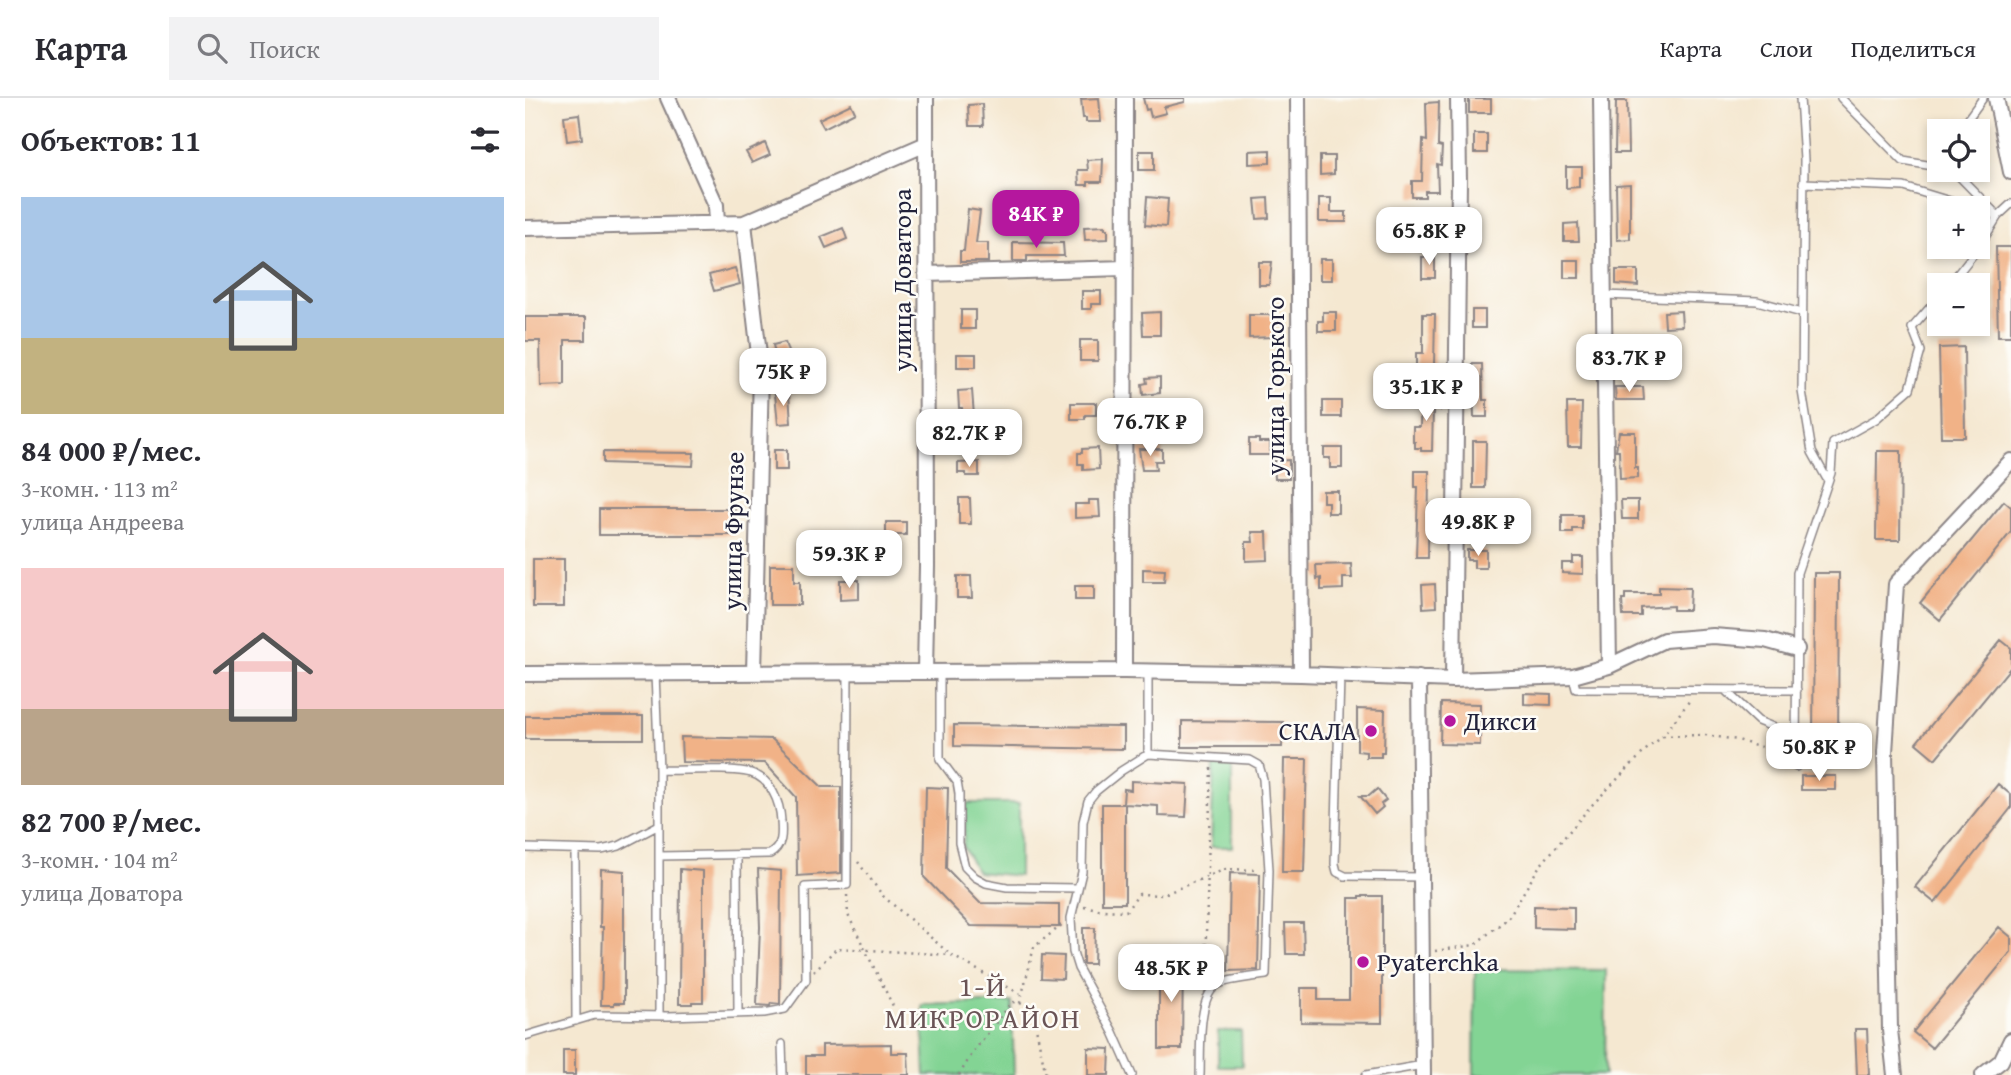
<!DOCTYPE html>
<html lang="ru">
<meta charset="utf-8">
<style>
body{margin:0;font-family:"Gentium Book Plus",serif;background:#f2f2f3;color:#2b2b33;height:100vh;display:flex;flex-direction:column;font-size:26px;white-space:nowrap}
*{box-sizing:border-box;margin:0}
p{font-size:23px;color:#7c7c81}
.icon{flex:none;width:38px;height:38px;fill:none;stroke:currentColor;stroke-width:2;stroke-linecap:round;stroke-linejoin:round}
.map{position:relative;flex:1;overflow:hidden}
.side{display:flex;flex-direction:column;background:#fff;width:525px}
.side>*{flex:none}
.tools{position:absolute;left:1402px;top:21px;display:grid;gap:14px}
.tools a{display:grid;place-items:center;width:63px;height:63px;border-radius:0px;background:#fff;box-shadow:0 4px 10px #0003;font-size:35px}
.price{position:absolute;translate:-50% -60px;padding:0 16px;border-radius:14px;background:#fff;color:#222;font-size:23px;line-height:46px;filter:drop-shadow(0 2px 4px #0008)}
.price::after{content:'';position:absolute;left:50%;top:42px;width:21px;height:16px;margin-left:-10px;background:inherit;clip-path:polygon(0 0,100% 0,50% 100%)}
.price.on{background:#b5179e;color:#fff}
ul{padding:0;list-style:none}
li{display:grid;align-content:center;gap:14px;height:371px;padding:0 21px}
li span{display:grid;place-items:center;height:217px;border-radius:0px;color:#555}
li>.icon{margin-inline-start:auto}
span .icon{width:126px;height:126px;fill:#fffc;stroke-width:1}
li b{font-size:30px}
h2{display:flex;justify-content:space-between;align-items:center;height:84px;padding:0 21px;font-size:30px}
header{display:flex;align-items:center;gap:42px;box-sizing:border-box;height:98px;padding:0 35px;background:#fff;border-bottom:2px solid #e1e1e2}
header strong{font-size:33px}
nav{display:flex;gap:38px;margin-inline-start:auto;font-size:24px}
.search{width:490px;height:63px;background:#f2f2f3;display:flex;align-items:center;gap:18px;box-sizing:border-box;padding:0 24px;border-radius:0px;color:#7c7c81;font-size:26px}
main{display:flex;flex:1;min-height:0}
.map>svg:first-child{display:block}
</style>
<header>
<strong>Карта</strong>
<div class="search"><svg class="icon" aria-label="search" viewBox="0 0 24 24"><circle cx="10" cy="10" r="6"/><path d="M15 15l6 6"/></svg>Поиск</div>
<nav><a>Карта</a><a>Слои</a><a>Поделиться</a></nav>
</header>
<main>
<section class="side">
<h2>Объектов: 11<svg class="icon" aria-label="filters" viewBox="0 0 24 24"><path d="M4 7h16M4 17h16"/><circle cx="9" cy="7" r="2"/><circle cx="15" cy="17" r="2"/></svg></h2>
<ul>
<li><span style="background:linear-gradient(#a9c7e8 65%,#c2b280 0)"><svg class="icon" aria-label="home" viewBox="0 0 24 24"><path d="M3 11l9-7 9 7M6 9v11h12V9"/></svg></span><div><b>84 000 ₽/мес.</b><p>3-комн. · 113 m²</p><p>улица Андреева</p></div></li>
<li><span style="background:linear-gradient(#f6c9c9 65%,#b9a48a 0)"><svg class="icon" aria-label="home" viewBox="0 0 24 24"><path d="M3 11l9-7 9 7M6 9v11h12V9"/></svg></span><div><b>82 700 ₽/мес.</b><p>3-комн. · 104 m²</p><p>улица Доватора</p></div></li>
</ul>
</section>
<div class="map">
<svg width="1486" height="977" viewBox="0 0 1486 977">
<rect width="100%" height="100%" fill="#fdfcf7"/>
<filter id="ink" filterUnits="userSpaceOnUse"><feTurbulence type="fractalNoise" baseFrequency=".0143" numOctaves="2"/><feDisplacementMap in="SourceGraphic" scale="14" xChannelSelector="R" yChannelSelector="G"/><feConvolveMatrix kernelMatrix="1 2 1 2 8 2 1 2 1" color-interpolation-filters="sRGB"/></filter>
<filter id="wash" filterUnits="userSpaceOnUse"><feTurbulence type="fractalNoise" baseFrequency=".00686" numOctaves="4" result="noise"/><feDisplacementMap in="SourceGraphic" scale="28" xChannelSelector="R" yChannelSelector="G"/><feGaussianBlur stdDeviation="1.57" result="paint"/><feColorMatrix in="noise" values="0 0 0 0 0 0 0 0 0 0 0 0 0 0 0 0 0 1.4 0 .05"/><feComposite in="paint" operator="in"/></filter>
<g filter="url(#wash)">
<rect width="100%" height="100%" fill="#f5e8d1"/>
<path fill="#83d494" stroke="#527b68" stroke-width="2" d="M689,666L707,668V749H686Z
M442,705H494V778L452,774L438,749Z
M950,871L1081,872L1080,977H949Z
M487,904L489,977H400L397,907Z
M693,933H716L717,968H693Z"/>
<g id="blocks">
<path fill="#f1b287" d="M574,0L576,24H561V20H558L556,1Z
M618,0H660V4L639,9L641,15L626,19L624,11L621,12Z
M944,1H966V15H944Z
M1091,3H1102L1103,55H1090Z
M914,4L913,48L917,49L916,67L912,66L913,93H900V99H887V83H897L898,42L902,43L901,5Z
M326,6L330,14L299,30L294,21Z
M457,6L458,28H444L443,7Z
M54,16L57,41L42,43L39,18Z
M949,36H962V55H949Z
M240,45L245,57L227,65L221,54Z
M745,52V65L724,66V53Z
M614,53H629V72H614Z
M795,58H809V76L795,77Z
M578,61L577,84H563V87H554L553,72H563L562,62Z
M1041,69H1057V79H1054V89L1041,90Z
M1105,86V141L1092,142L1091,87Z
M622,99L643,101L641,129L620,127Z
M743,100L744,120L732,121L730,101Z
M794,100H806V114H821V124H794Z
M443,111L455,113L451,145H463V164H435V153H439Z
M1053,125L1054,143H1039V126Z
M580,128V131H583V141L560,142L559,129Z
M318,130L322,141L301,150L296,139Z
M488,144L538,145L539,158H502V163H488Z
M1471,149H1486V238H1473Z
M897,159H910V180H897Z
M795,161H807V182H795Z
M1039,162H1054V180H1039Z
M734,164H747L744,187H734Z
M210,170L215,186L189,193L184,177Z
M1091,172H1113V188L1091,186Z
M557,193H576V206H566V211H557Z
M436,212H450V231H436Z
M947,212H960V230H947Z
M1156,213L1157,228L1140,229L1139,214Z
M635,214V237H618L617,215Z
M798,214H811V233H793V223H798Z
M898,216H910L909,268H891V255H898Z
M724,217H747L748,239L724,240Z
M0,219H61V242H40V287L16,288L15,243H0Z
M555,242H573V263H555Z
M260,244L266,264L253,268L248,247Z
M1092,246H1115V262H1098V257H1092Z
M1439,249L1440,339H1416L1414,250Z
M432,256H451V269H432Z
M947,266H957L958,302H962V319H949Z
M635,279V295L618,297L617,286L622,285L621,280Z
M1090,289H1118L1119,302H1091Z
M447,292L449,318H438L437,310H434L433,293Z
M264,295L266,325L253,326L250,296Z
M896,297L915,298V312L908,311L907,353H896V350H890V344H888V329H895Z
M798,303H816V319H798Z
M546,305H571V317H560V321H546Z
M1042,305H1057L1056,349H1043Z
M1094,334H1110V370H1113V380L1095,381L1094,352H1091Z
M724,341H734V344H745V357H724Z
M948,343H961L960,390H948Z
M573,350L574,371L558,372V366H553V355H557V351Z
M799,350H817V370H805V360H799Z
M614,351H637V363H630L631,372H617Z
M249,352H262V372H249Z
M1352,353H1376L1375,442H1351Z
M78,354L169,355L168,368L78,365Z
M764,362V381H750L749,363Z
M454,364V378H441V375H433V365Z
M890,373H904L903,460H891L893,389H890Z
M798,393H813V415H803V404H798Z
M434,400H445L446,426H434Z
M564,402H574L575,419L550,420V406H564Z
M1096,402H1113V421H1097Z
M1479,403L1486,409V434L1415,522L1395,505Z
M74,411H210V437H74Z
M1037,417H1057V431H1048V435H1037Z
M361,424H381V437H361Z
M727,434H742L743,462L721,463V444H728Z
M942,452H961V470H949V462H942Z
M1048,459H1058V476L1037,475V465H1048Z
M8,461H39V509H8Z
M826,466L827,480H818V491L796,492V480L792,481L791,467Z
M245,467H269V484H275V507H245Z
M618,471L640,472L639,484H618Z
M1289,475H1314L1313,653L1288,652Z
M432,478H446L447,500H432Z
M315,482H334V501L315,502Z
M910,486L911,509L898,510L897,487Z
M550,488H569V502H550Z
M1134,489L1165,490L1164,512H1148V508L1116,510V518H1098L1097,502H1100V496H1134Z
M1476,542L1486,550V569L1410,661L1391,645Z
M999,595L1026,596V607L999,606Z
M916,605L955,606V647L915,646Z
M832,611L860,612L859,654H856V659H841V654L832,653Z
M0,618H118V641H0Z
M657,623L758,624L757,649H657Z
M429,627L599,629V651L429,648Z
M156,639L247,641L297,689H316V775L272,778L271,699L240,665L157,664Z
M759,661H782L779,774H757Z
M1276,678H1311V692H1276Z
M606,683L663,686L661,719L633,718V708L600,706V805H577V706H598L599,691L606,692Z
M1473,686L1486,697V710L1410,805L1390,789Z
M401,689L423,690L421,770L455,805L534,806V829L446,828L399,779Z
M852,691L861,702L856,706L858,709L850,716L835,698H844Z
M76,771L99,773V905H89V907H76L78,829H75Z
M155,771L178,773V904H167V906H154Z
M233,771L256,773L255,906L246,905L245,908L232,907L235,829Z
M705,775L735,776L733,872L703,873Z
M834,798H857V925L776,924V890H793V902H824V800H834Z
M1009,808L1049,809V831L1009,830Z
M760,825H778L779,856H761Z
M1474,829L1486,839V854L1407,950L1388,934Z
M558,830H570L569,866H558Z
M517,857L539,858L538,881L516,880Z
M634,862H658L657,951H634Z
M1330,931H1342L1344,977H1332Z
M366,946V955H383L384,977H281V958H297V947Z
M563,950L585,951L584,977H563Z
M38,952H50V977H38Z"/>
</g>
</g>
<g filter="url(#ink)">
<use href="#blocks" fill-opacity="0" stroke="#8c8586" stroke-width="2"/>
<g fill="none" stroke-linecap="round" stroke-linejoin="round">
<g stroke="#8c8586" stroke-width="10">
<path id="service" d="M1275,0L1279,62L1277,293L1287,354L1303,383
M1316,0L1378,63L1414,69
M1434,33L1458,0
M1278,85L1379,89L1448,110
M1452,111L1473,118L1486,106
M1424,187L1454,149L1473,118L1428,72
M1079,197L1232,203L1277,215
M415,574V661L432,684L434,696V745L440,769L450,779L461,785L482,789L553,790
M130,576L134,672V918
M815,578L810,766L812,774L820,778L896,779
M1048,579L1051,591L1272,592
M1201,593L1233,623L1272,639
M623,656V573
M1271,669L1272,475L1306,375L1308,345L1351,321L1385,291L1396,253L1387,230L1414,199
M134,672C155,673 208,669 226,675C246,681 255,704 256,723C257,736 258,748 245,756L134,758
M0,750L76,752L94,748L134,727
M50,752L51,923
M212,758L213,915
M0,938L70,917L143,918L239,915L260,911L281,882L280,789L322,787L323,575
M257,946L258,977
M607,977L588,934L553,870L548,854L546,820L557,774L558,724L563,703L571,693L596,673L623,656L725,662L734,667L738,681L744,772L741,877C729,879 702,881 692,887C672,899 676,955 675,977
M841,977L898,967"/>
</g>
<g stroke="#8c8586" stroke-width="18">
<path id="minor" d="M143,0L191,107L192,126
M773,0L776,576
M1076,0L1084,568
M1471,0L1486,74
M219,125L236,274L229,575
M0,130L219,125L401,46
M401,176L600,170
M599,573L600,0
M400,574L402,468L401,0
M0,576L599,573L776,576L928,582L1048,578L1084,568L1139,542L1188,538L1240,542L1272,551
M894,580L898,977
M928,582L934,84L933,0
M1370,977L1365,932L1360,654L1371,486L1486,363
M1458,977L1476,963L1486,942"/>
</g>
<path stroke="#8c8586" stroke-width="2.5" stroke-dasharray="2 5" stroke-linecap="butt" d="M1138,638L1180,637L1213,642L1233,649L1263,647
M686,670L680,868L687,878
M333,764L358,798L426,857L497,897
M322,797L323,817L368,908
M559,808L577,812L601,813L614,796L637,797L701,771L734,772
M910,853L949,847L983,820L1014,769L1065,709L1123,650L1138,638L1165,602
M289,873L312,850L426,857
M495,905L507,911L521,977
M434,977L449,953L487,904L495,905L509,849L538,826"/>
<use href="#service" stroke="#fff" stroke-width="7"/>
<use href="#minor" stroke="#fff" stroke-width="14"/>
</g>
</g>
<g fill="#b5179e" stroke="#fdfcf7" stroke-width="2.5">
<circle cx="925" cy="623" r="7"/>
<circle cx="846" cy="633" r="7"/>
<circle cx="838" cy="864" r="7"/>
</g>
<g text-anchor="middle" stroke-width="5" stroke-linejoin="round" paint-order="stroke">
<g font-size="26" fill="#22223b" stroke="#fdfcf7">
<text transform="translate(377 182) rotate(-90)" y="9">улица Доватора</text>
<text transform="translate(750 288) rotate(-90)" y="9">улица Горького</text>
<text transform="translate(208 433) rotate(-89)" y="9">улица Фрунзе</text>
</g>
<g font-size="26" fill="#22223b" stroke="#fdfcf7" text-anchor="start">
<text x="939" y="632">Дикси</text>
<text x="832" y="642" text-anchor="end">СКАЛА</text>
<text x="852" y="873">Pyaterchka</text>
</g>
<g font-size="28" letter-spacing="2" fill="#6a5456" stroke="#fdfcf7">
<text x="458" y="898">1-Й<tspan x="458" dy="32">МИКРОРАЙОН</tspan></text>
</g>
</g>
</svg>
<div class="tools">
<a><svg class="icon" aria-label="locate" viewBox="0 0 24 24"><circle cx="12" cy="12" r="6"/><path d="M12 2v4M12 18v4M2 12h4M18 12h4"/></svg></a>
<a>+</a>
<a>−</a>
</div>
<b class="price on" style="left:511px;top:152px">84K ₽</b>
<b class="price" style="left:904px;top:169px">65.8K ₽</b>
<b class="price" style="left:1104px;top:296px">83.7K ₽</b>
<b class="price" style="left:258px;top:310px">75K ₽</b>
<b class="price" style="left:901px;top:325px">35.1K ₽</b>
<b class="price" style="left:625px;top:360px">76.7K ₽</b>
<b class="price" style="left:444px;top:371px">82.7K ₽</b>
<b class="price" style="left:953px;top:460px">49.8K ₽</b>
<b class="price" style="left:324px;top:492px">59.3K ₽</b>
<b class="price" style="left:1294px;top:685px">50.8K ₽</b>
<b class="price" style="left:646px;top:906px">48.5K ₽</b>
</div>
</main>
